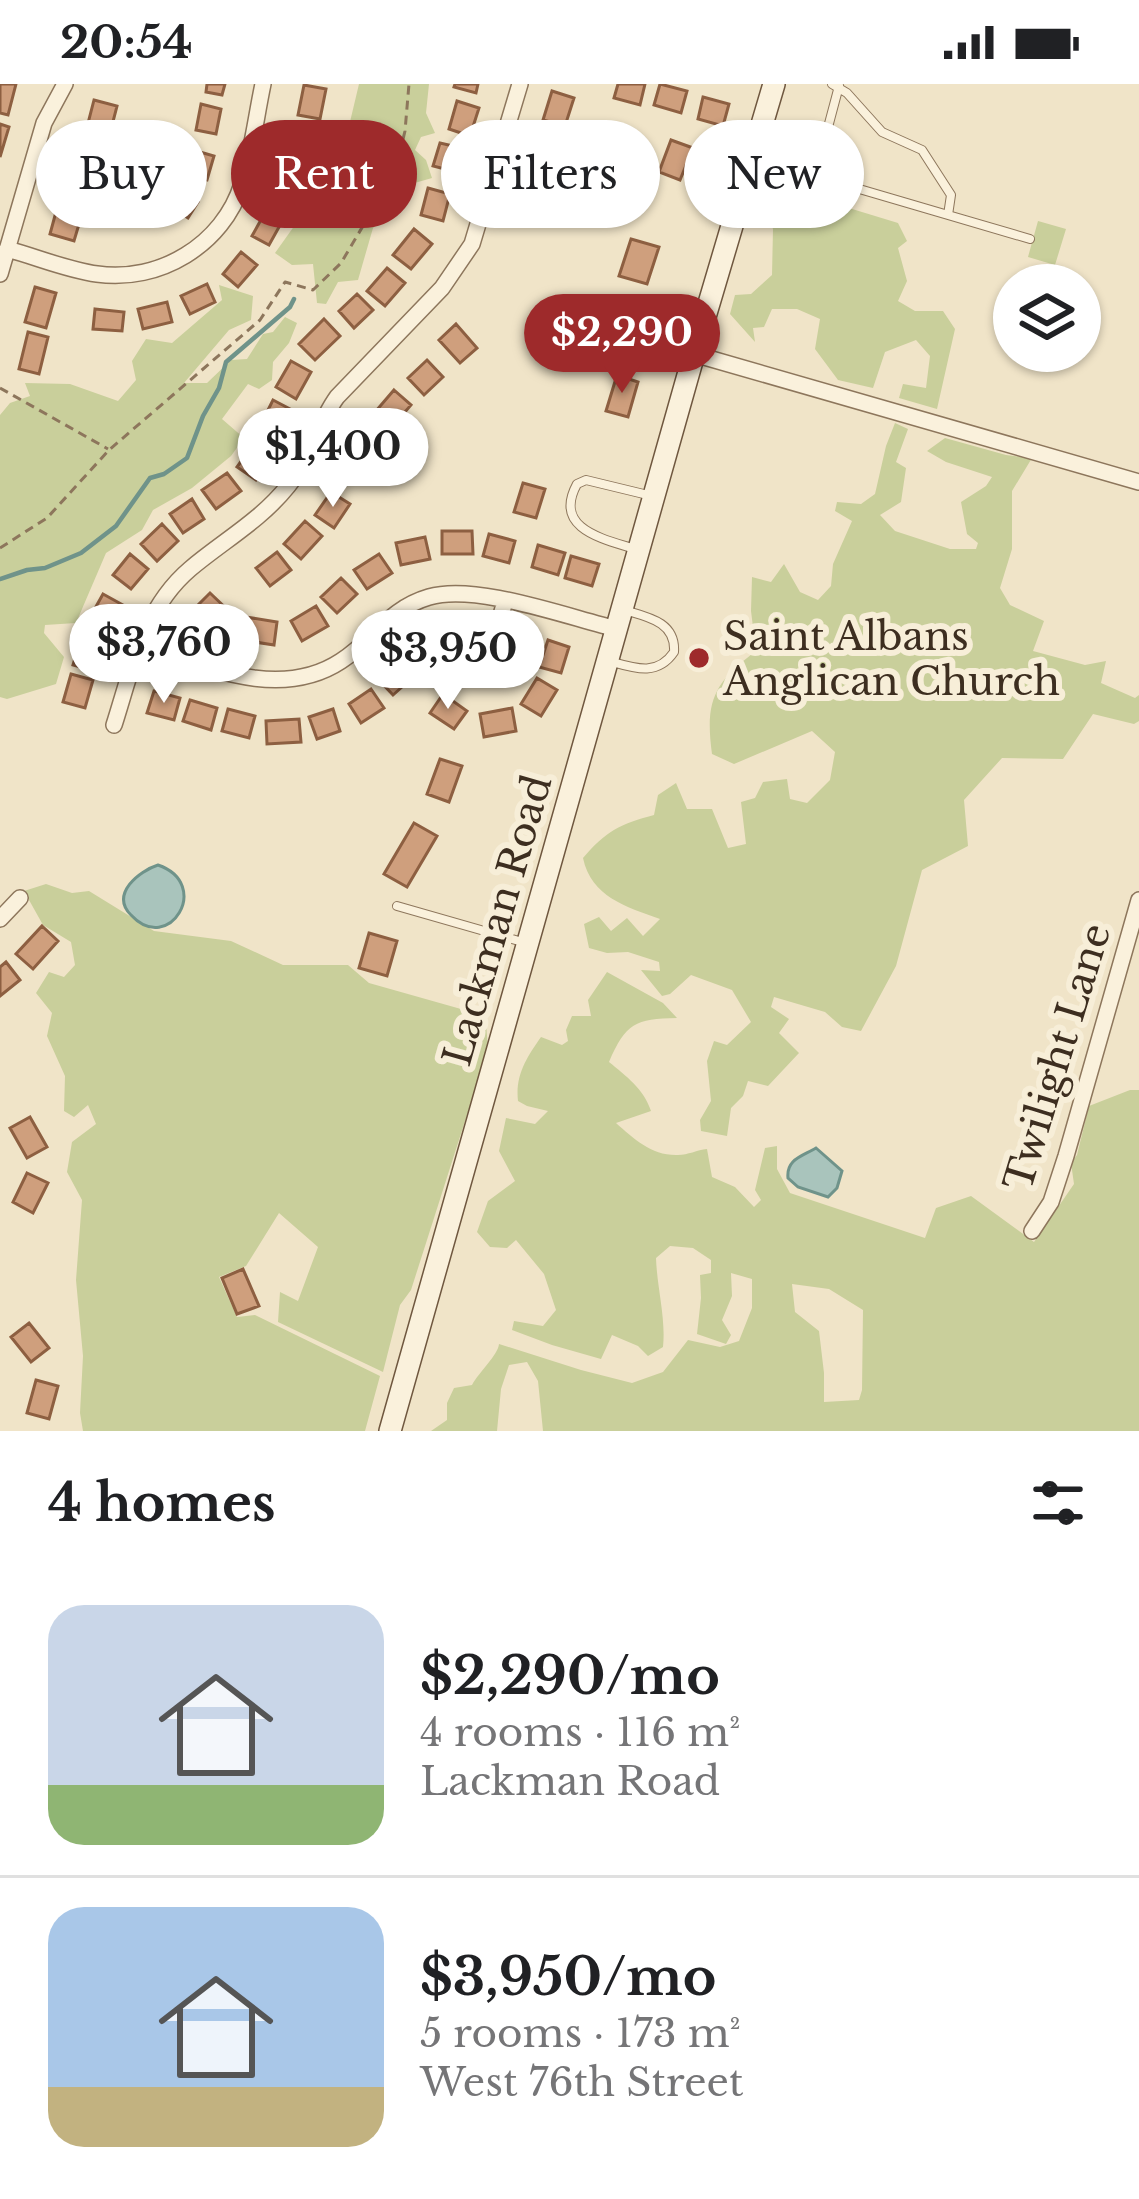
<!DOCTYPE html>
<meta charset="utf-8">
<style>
body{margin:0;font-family:"Libre Baskerville",serif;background:#f6f6f6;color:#202124;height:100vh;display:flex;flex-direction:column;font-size:45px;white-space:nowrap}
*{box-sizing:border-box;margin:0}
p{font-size:39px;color:#757577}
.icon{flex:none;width:66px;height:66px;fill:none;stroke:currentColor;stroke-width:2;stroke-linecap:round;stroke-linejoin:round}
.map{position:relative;height:1347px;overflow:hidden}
.sheet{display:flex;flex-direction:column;background:#fff;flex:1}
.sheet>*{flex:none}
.top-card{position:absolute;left:36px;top:36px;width:1068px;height:108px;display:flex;gap:24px}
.controls{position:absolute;left:993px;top:180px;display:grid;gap:24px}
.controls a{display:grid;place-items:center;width:108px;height:108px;border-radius:50%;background:#fff;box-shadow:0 3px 9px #0004;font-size:60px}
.price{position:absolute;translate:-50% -102px;padding:0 27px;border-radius:42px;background:#fff;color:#222;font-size:39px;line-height:78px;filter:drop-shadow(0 3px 6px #0008)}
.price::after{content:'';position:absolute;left:50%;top:72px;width:36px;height:27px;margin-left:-18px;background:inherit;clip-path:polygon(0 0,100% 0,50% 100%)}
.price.selected{background:#9e2a2b;color:#fff}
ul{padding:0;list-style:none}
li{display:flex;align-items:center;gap:36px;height:300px;padding:0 48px}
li+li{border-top:3px solid #e0e0e0}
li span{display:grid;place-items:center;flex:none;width:336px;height:240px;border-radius:36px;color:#555}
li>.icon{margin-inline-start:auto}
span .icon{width:144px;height:144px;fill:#fffc;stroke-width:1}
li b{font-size:51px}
h2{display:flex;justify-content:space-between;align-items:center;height:144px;padding:0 48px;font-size:51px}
.chip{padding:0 42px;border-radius:54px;background:#fff;box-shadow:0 3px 9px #0004;font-size:42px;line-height:108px}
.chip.selected{background:#9e2a2b;color:#fff}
.status{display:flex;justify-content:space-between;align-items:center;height:84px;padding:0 60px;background:#fff;direction:ltr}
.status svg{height:33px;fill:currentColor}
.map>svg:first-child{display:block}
</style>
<div class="status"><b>20:54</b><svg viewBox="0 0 49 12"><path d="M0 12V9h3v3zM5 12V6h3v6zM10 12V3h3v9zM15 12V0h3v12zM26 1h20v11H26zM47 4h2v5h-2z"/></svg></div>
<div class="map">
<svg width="1139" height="1347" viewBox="0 0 1139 1347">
<rect width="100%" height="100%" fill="#f0e4c8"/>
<path fill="#c9cf9b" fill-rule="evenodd" d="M359,0H429L426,29L435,49L421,53L415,66L426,76L432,94L411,100L405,116L373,144L358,196L338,198L326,220L317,219L313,180L292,181L275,169L332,89L349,42Z
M792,83L803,110L898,139L907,157L898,164L907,197L898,217L915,227H943L955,245L937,325L899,314L903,300L926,304L930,272L916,256L885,268L873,304L838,296L815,265L820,235L797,225H772L764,243L753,244L755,258L730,230L735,211L751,210L772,191L773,145L758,108Z
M1038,137L1066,145L1055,181L1028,173Z
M219,201L253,212L251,236L229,246L184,299H207L231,276L247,275L263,250L273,248L285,233L297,239L289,259L273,278L272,296L259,305L248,300L222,335L244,354L231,372L192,404L153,426L142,446L106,469L76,539L45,541L44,549L64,573L56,600L7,615L0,613V331L10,319L30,312L25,299L70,300L118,317L136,296L132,277L146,255L172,259L222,216Z
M895,339L908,345L896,378L906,384L901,418L880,431L895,447L950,465H976L978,459L967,450L961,418L986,402L992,393L946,378L927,367L945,354L1006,371L1032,374L1012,407V465L1000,504L1010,521L1044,537L1033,567L1085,581L1106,577L1101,599L1135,614L1139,611V637L1134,640L1093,630L1063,675L1002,674L964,716L968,762L922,786L896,882L861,947L842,943L825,928L774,913L771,923L789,935L779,949L799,969L768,1002L748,997L743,1012L731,1024L727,1052L701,1047L700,1036L711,1017L707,977L714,957L727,961L751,938L732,906L691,891L670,910L662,912L641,886L660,887L659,878L628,868L607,869L589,864L584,840L599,833L611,847L627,834L643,852L660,835C627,823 591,813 583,774C606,747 620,740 654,731L658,711L676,699L687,725H712L728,764L746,760L741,718L755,714L763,698L787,695L790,715L807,719L830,696L835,668L812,647L734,680L712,670C705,618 713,599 756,567L751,527L752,493L771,498L784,480L800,508L818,516L831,502L833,480L852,437L835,427L837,418L861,420L875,410L886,362Z
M46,800L72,809L89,807L154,847L231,857L283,881H348L369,899L468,927L485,925L488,965L411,1206L400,1221L383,1288L278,1238L280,1208L298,1217L318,1163L279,1129L246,1182L219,1193L237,1233L255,1231L380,1292L365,1347H83L80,1329L83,1272L76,1196L82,1116L67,1088L72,1058L96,1040L88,1021L74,1033L64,1027L65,992L47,952L52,929L36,909L49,888L64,893L75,881L71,858L43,841L24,807Z
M607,888L663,919L677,934C635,935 626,939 609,978C626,992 644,1005 651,1027L616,1039C634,1055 652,1072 678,1071C688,1071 697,1066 707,1065L712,1093L735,1103L754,1123L761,1116L755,1106L765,1064L777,1062V1085L790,1109L925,1154L936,1124L971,1112L1034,1158L1074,1100L1071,1079L1077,1071L1089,1022L1130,1006H1139V1347H543L538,1297L527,1278L509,1281L501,1305L497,1347H431L447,1336V1319L454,1304L472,1301C479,1288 498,1271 499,1260L581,1286L632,1299L663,1288L688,1256L720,1263L739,1257L752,1224V1195L731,1189L732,1212L722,1236L731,1251L726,1260L697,1250L701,1214L700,1191L711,1189V1176L693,1164L670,1162L656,1174C657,1204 666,1234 663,1263L648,1272L638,1262L612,1251L601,1275L552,1261L512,1246L514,1237L543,1242L556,1226L544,1190L516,1156L507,1164L490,1163L477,1148L488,1117L515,1097L499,1067L506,1034L535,1040L548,1027L527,1022L518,1017C515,991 527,973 541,953L562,961L568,957L566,946L572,932H591L588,916ZM792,1200L829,1205L863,1226L862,1306L859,1316L824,1318V1289L819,1247L795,1228Z"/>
<path fill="#a9c4bc" stroke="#6f938a" stroke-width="3" d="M158,781C213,800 169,872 131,831C110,810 139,787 158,781Z
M816,1064L842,1087L837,1104L828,1113L798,1103L788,1094C786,1075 803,1072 816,1064Z"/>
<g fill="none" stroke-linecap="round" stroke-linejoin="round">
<path stroke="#6f938a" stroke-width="4.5" d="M0,495L27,486L45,484L81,469L116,442L150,394L164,390L187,374L203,332L219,304L226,278L290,223L294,215"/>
</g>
<path fill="#cf9f7d" stroke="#8d5f41" stroke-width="3" d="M0,0H16L8,31L0,29Z
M207,0H225L222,11L206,8Z
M455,0H478L476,9L454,3Z
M618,0H645L640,21L614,14Z
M660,0L687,7L681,29L654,21Z
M304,1L326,5L320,35L298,31Z
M552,7L574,14L565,42L543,36Z
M703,13L729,20L723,42L698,35Z
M94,16L117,22L108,57L85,51Z
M457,17L479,24L470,52L449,45Z
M201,20L221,25L216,50L196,46Z
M0,40L9,43L0,73Z
M297,42L318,47L310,83L289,77Z
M541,46L563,52L555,80L533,74Z
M671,56L693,64L680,96L659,88Z
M440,59L462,64L456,88L433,82Z
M75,61L99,68L88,105L64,98Z
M200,68L214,72L207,96L193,92Z
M533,81L555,88L545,119L523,112Z
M290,87L310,93L302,125L281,119Z
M175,103L198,118L188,134L165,119Z
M428,104L450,110L443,137L421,131Z
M60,113L85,120L74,157L50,150Z
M267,125L284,134L269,161L252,152Z
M414,145L432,160L411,185L393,171Z
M631,155L659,163L647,200L619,192Z
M241,168L257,181L238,203L223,190Z
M387,184L405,199L385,222L367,207Z
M207,200L215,218L190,230L181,212Z
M35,203L56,209L46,244L25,238Z
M357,210L373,226L354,244L339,227Z
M167,218L172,238L143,245L138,225Z
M650,220L669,225L657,265L639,260Z
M95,225L124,228L122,247L93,245Z
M324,235L340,252L315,276L299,260Z
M456,240L477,264L460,279L439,256Z
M28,248L48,253L39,290L19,285Z
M427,276L443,293L424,311L408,294Z
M291,277L311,288L296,315L276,303Z
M617,291L638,298L628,333L606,327Z
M394,306L411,321L392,343L375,328Z
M273,316L294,327L277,358L257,348Z
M359,345L378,357L363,380L344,368Z
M253,361L272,373L256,396L237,383Z
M227,389L241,407L216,425L202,406Z
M523,399L545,405L536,434L514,428Z
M331,408L350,420L334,444L315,431Z
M192,415L204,435L183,449L170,430Z
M305,437L322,452L301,475L284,460Z
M162,440L178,457L157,477L141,460Z
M442,447H472L473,470H442Z
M489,450L515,457L509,479L483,472Z
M425,453L430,475L401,481L396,459Z
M538,461L565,469L558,491L532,483Z
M277,468L291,486L270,502L256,484Z
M130,470L148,485L131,505L113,491Z
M379,470L392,489L367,505L354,486Z
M571,472L599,480L592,502L565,494Z
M341,494L357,510L337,529L321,513Z
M210,509L232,530L216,546L194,525Z
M103,510L123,521L108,548L88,537Z
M316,522L328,542L302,557L291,537Z
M246,533L277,538L274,561L242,556Z
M82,551L104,557L95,587L73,581Z
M416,554L444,555L443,578L414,577Z
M548,556L569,563L561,589L539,583Z
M397,577L412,594L393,611L377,594Z
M71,590L93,596L85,624L63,618Z
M537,594L557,606L541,632L521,620Z
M371,605L384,624L361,639L349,620Z
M154,607L180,614L174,636L147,629Z
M443,610L467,627L454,645L430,629Z
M190,616L217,624L211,646L183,637Z
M512,624L516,647L484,653L480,630Z
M228,625L255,632L249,654L222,647Z
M333,625L340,647L317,655L309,633Z
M299,635L301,658L267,660L266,637Z
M440,675L462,682L449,718L427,710Z
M414,739L437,752L407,803L384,790Z
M42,842L58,857L33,885L16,870Z
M369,849L397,857L387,892L359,884Z
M6,878L20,896L0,912V883Z
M30,1033L47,1063L27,1074L10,1044Z
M27,1089L48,1099L33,1129L13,1118Z
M243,1185L259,1222L237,1230L222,1194Z
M29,1239L49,1264L31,1278L11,1253Z
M36,1296L58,1302L49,1335L27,1329Z"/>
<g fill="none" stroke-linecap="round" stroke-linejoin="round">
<g stroke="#8d765c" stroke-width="10">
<path id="lane" d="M832,0L847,9L882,48L922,66L951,111L948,131L1030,155
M839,2L815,92L948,131
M638,466C605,455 552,446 577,400L586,396L652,412
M609,577C634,584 657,593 674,568C676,538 648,533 624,526
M397,822L526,859"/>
</g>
<g stroke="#8d765c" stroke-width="18">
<path id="street" d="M7,165C37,173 67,186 97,190C159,199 223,161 242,100C252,68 256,33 263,0
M0,190L44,39L65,0
M694,270L1139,398
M139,561C202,581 279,618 341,577C374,556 388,525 429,513C476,499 567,533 617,545
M488,577L505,517
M114,641C132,585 143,525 190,485C223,457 260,437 288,402C309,376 317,341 337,313L442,204L472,160L520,0
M0,835L20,814
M1032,1147L1051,1118L1066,1072L1139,816"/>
</g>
<g stroke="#6f573f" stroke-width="24">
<path id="secondary" d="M390,1347L694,270L774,0"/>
</g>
<path stroke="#8d765c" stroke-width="3" stroke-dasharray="9 6" stroke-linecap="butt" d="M0,304L108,365
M0,464L47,434L109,366L260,236L285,198L313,206L341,179L395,88L405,47L409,0"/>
<use href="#lane" stroke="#faf1dc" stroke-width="8"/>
<use href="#street" stroke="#faf1dc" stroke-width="15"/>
<use href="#secondary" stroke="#faf1dc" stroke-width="21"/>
</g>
<circle fill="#9e2a2b" stroke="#f7eed8" stroke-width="4.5" cx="699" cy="574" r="12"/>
<g text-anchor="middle" stroke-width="12" stroke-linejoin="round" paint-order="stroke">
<g font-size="39" fill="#3d2e20" stroke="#f7eed8" text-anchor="start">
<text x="723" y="566">Saint Albans<tspan x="723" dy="45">Anglican Church</tspan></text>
</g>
<g font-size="39" fill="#3d2e20" stroke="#f7eed8">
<text transform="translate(497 836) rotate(-74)" y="14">Lackman Road</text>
<text transform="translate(1057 973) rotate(-73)" y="14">Twilight Lane</text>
</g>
</g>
</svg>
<div class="controls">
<a><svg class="icon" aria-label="layers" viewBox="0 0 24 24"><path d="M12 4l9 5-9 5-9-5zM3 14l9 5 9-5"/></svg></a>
</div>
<b class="price selected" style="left:622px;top:312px">$2,290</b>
<b class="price" style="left:333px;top:426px">$1,400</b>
<b class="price" style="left:164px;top:622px">$3,760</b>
<b class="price" style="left:448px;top:628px">$3,950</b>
<div class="top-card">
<a class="chip">Buy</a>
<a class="chip selected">Rent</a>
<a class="chip">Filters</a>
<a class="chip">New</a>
</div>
</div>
<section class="sheet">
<h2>4 homes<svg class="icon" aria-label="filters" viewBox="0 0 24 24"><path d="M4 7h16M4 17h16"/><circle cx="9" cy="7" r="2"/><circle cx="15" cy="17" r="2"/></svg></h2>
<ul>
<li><span style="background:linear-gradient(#c9d6e8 75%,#8fb573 0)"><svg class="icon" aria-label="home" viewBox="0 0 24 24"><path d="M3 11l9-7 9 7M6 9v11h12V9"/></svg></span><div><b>$2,290/mo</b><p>4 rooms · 116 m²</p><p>Lackman Road</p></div></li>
<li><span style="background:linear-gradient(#a9c7e8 75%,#c2b280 0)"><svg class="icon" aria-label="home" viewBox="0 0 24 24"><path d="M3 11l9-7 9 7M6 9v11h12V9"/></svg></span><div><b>$3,950/mo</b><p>5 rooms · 173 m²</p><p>West 76th Street</p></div></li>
</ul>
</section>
